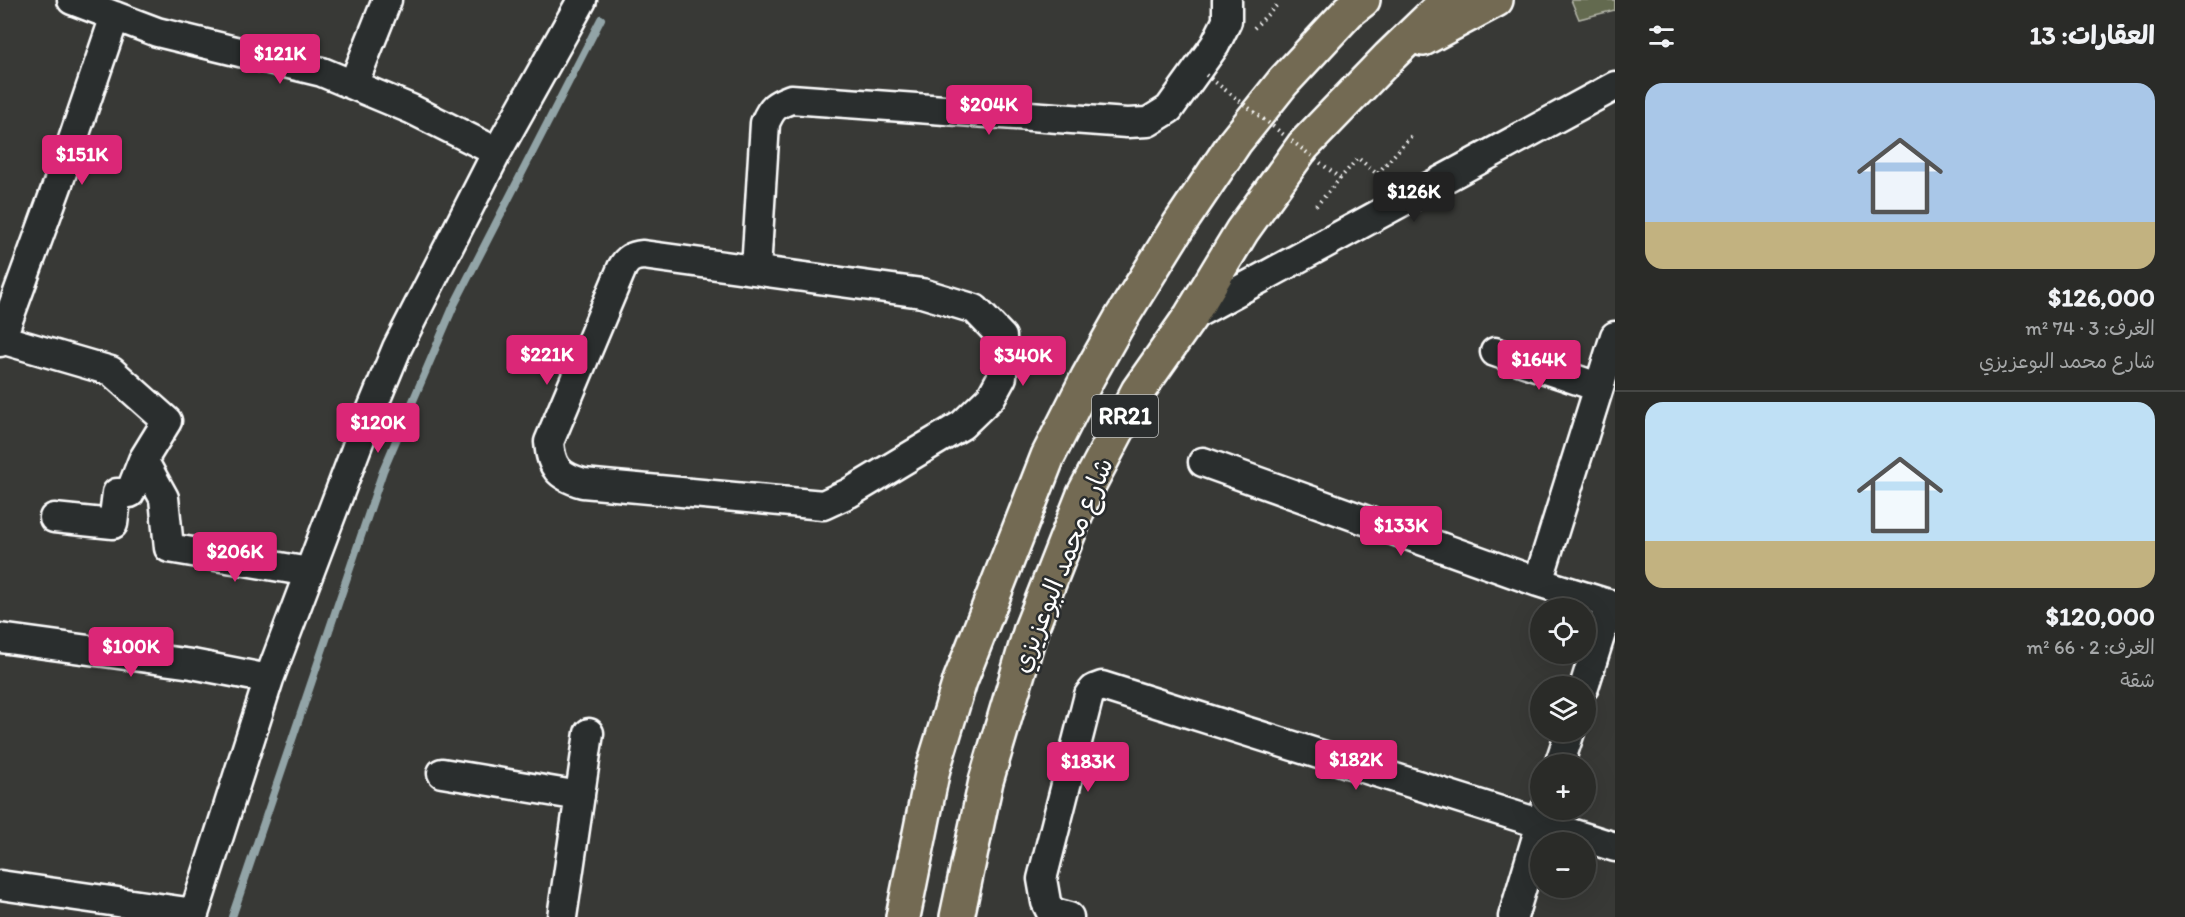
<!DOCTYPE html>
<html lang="ar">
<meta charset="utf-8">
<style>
body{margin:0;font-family:Itim,"Playpen Sans Arabic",sans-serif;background:#363734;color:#f1f3f6;direction:rtl;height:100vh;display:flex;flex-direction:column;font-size:22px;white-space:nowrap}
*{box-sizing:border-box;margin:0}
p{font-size:20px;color:#a5a7a8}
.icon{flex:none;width:33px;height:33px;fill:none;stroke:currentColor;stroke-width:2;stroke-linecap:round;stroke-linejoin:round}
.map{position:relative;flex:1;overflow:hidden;direction:ltr}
.side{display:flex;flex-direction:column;background:#2a2b28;width:570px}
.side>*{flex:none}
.fabs{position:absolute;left:1530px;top:598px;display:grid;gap:12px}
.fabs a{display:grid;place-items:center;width:66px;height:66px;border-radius:50%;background:#2a2b28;box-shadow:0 6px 24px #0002,0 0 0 2px #464745;font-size:30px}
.price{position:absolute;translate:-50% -51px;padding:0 14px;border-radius:6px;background:#db2777;color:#fff;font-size:20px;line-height:39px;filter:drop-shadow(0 2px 3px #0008)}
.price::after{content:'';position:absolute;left:50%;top:36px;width:18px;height:14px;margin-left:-9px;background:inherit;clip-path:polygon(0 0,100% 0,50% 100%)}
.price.on{background:#222;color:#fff}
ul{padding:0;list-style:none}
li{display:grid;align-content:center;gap:12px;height:318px;padding:0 30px}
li+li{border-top:2px solid #464745}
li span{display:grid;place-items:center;height:186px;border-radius:18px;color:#555}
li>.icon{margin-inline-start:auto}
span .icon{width:108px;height:108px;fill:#fffc;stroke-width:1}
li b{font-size:26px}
h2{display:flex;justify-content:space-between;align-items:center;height:72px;padding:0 30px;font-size:26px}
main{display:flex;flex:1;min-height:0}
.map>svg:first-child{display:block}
</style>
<main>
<section class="side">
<h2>العقارات: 13<svg class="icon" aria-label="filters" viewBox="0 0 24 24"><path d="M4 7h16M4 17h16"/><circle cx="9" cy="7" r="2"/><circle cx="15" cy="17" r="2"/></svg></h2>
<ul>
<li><span style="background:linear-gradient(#a9c7e8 75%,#c2b280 0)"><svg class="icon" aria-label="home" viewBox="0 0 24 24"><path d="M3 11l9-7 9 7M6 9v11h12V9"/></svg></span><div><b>$126,000</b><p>الغرف: 3 · 74 m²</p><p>شارع محمد البوعزيزي</p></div></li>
<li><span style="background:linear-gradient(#bfe0f5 75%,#c2b280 0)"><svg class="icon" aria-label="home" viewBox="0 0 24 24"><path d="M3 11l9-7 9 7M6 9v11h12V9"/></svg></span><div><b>$120,000</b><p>الغرف: 2 · 66 m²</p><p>شقة</p></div></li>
</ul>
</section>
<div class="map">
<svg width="1615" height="917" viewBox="0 0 1615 917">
<rect width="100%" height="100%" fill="#383936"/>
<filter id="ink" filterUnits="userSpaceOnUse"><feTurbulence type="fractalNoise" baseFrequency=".0167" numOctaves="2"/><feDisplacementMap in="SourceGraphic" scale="12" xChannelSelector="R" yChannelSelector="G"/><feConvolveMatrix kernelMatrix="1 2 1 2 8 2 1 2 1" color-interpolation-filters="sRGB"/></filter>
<g filter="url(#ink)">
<path fill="#646a50" stroke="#b2b4a8" stroke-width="1.5" d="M1571,0H1615V10L1579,19Z"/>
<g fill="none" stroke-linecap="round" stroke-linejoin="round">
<path stroke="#92a4a7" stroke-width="8" d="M232,917L383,471L454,305L601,19"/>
<g stroke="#fff" stroke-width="33">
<path id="minor" d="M72,0L157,32L322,72L411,109L497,152
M353,85L387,0
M643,255L922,293L975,309L1002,337V377L991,397L962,425L849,493L823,505L583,483C558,476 551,467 549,442L622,268C627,259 632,256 643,255Z
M756,270L765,123C772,107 775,105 791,99L1127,123L1148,122L1169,109L1215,45L1227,21V0
M1190,317L1615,86
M1,339L111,371L167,421L143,460
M0,342L60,178L115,16
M1495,352L1598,387
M1203,462L1538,582L1615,606
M54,518L113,524L117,493H130L143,460L164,498L169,548L309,572
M1538,582L1615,336
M0,638L192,664L269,679
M1584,687L1610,604
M1559,765L1570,732
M442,773L580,796
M0,885L194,913
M193,917L269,679L364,428L397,348L497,152L582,0
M562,917L589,733
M1069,917L1051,912L1046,902L1042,879L1089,695L1094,689L1102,686L1615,847
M1513,917L1545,810"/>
</g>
<g stroke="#fff" stroke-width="38">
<path id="highway" d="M1423,39L1496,0
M903,917L933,769L960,681L1048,456L1088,377L1120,320L1179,225L1235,142L1283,82L1349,11L1363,0
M957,917L986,781L1031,629L1084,494L1138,391L1190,317L1242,231L1303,146L1389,57L1448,0"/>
</g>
<path stroke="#fff" stroke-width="4" stroke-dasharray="1.5 4.5" stroke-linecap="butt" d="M1254,28L1279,3
M1316,206L1358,158L1377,174L1413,134"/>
<use href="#minor" stroke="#2a2d2e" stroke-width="28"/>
<use href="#highway" stroke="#736b52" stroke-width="33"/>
<path stroke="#fff" stroke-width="4" stroke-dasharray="1.5 4.5" stroke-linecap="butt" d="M1206,75L1340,178"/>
</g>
</g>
<g text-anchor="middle" stroke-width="5" stroke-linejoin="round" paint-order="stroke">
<rect fill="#2a2d2e" stroke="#bfc0c0" stroke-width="1.5" x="1092" y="395" width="66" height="42" rx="4.5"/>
<g font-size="24" font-weight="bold" fill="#fff">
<text x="1125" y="424">RR21</text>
</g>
<g font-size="26" fill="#fff" stroke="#2a2d2e">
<text transform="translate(1062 565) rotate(-68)" y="9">شارع محمد البوعزيزي</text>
</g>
</g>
</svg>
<div class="fabs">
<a><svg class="icon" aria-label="locate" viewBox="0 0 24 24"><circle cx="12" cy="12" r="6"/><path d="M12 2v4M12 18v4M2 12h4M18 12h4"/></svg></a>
<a><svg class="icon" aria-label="layers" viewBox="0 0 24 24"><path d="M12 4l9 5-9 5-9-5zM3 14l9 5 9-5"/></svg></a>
<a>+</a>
<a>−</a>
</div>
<b class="price" style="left:280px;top:85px">$121K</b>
<b class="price" style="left:989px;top:136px">$204K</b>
<b class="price" style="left:82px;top:186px">$151K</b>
<b class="price on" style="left:1414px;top:223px">$126K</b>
<b class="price" style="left:547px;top:386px">$221K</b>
<b class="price" style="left:1023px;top:387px">$340K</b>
<b class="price" style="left:1539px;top:391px">$164K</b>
<b class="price" style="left:378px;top:454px">$120K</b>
<b class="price" style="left:1401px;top:557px">$133K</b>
<b class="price" style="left:235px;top:583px">$206K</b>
<b class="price" style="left:131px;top:678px">$100K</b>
<b class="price" style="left:1356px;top:791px">$182K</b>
<b class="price" style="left:1088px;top:793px">$183K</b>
</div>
</main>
